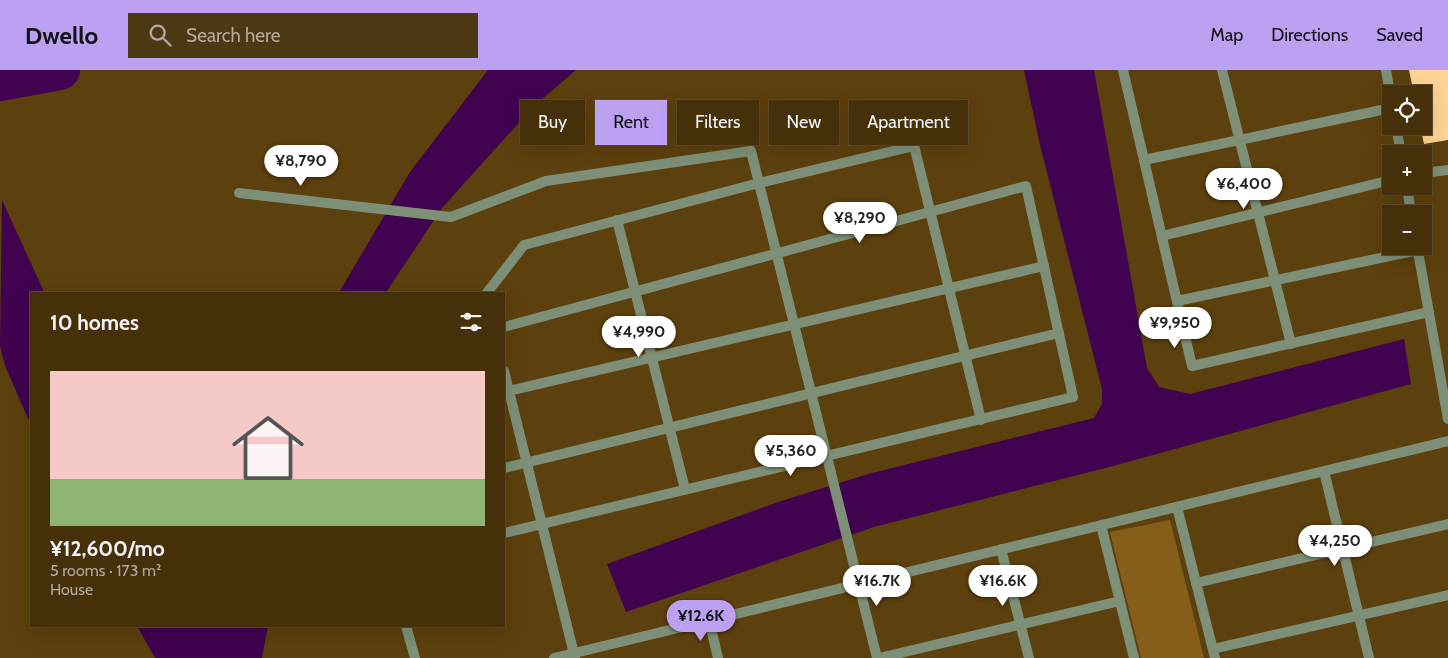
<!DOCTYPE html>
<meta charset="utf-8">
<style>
body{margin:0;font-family:Cabin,sans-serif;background:#4c3813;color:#f1f3f6;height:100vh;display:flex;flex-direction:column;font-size:19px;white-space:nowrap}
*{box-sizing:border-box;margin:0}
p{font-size:16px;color:#b0a99c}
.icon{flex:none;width:28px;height:28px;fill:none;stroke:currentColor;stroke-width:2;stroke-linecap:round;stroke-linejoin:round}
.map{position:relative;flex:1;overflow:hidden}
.drawer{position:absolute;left:30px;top:222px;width:475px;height:335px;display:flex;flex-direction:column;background:#45300a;border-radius:0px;box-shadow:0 5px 20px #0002,0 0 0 1px #5d4b2b}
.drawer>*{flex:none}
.guide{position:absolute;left:520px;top:30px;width:475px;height:45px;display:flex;gap:10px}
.buttons{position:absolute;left:1382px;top:15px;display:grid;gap:10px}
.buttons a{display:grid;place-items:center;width:50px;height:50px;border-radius:0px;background:#45300a;box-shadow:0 5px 20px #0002,0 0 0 1px #5d4b2b;font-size:25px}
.price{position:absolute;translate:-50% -42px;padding:0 11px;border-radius:18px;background:#fff;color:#222;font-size:16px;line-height:32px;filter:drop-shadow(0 1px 2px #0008)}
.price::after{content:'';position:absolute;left:50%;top:30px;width:15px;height:11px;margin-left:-8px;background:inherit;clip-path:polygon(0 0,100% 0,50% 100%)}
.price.on{background:#bca0f2;color:#111}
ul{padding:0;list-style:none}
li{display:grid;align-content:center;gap:10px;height:265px;padding:0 20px}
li+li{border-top:1px solid #5d4b2b}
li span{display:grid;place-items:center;height:155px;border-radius:0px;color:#555}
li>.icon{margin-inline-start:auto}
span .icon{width:90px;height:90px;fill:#fffc;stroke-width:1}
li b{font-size:21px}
h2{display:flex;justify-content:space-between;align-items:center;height:60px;padding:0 20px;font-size:21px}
.tag{padding:0 18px;border-radius:0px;background:#45300a;box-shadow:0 5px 20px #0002,0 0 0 1px #5d4b2b;font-size:18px;line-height:45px}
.tag.on{background:#bca0f2;color:#111}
header{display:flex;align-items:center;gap:30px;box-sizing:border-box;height:70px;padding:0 25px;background:#bca0f2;color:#111}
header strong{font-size:24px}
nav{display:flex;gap:28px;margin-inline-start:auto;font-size:18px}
.search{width:350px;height:45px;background:#4c3813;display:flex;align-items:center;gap:12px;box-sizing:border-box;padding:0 18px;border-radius:0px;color:#b0a99c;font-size:19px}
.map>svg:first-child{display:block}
</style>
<header>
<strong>Dwello</strong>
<div class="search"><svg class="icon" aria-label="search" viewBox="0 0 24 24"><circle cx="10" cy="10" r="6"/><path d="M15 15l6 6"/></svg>Search here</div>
<nav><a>Map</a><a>Directions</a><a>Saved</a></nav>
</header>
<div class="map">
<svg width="1448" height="588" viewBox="0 0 1448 588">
<rect width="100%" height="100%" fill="#5c400d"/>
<path fill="#855f19" d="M1170,450L1204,588H1141L1110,462Z"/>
<path fill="#410250" d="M488,0H576L534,36L442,138L385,224H338L410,102Z
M1024,0H1094L1147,298L1159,317L1190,324L1404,269L1411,314L1113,396L874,457L626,542L607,494L778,432L868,404L1094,348L1102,334V319L1040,75Z
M2,130L45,224H31V355L5,296L0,276Z
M137,556H268L262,588H155Z"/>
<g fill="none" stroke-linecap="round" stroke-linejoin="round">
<path stroke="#410250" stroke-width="40" d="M0,11L60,0"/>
</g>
<path fill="#fed494" d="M1409,0H1448V70L1424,74L1420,56H1424V24H1414Z"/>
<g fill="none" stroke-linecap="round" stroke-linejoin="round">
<path stroke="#7d9077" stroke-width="10" d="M1144,90L1391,38
M1424,103L1448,100
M1162,166L1391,110
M1177,231L1418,180
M509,321L1044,196
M504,398L1059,263
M1196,513L1448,454
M1213,579L1448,525
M879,588L1120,531"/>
<path stroke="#7d9077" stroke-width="10" d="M1123,0L1192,296L1429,242
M1222,0L1291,274
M1386,0L1391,29
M1396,56L1401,84
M912,67L981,350
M1407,116L1411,144
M239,123L451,147L546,111L751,81L877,588
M617,150L685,419
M1417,176L1448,349
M486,224L524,175L759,113L914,76
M504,257L1026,116L1073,327L504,463
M504,301L575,588
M1324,401L1369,588
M1177,437L1215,588
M1101,455L1134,588
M1001,479L1029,588
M709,550L718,588
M406,556L415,588
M554,588L1448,371"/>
</g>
</svg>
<div class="buttons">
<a><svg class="icon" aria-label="locate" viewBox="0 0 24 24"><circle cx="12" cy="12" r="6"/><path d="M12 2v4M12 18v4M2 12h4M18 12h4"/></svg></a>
<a>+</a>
<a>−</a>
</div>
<b class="price" style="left:301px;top:117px">¥8,790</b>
<b class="price" style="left:1244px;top:140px">¥6,400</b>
<b class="price" style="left:860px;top:174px">¥8,290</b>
<b class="price" style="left:1175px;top:279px">¥9,950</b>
<b class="price" style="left:639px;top:288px">¥4,990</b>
<b class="price" style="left:791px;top:407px">¥5,360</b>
<b class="price" style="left:1335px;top:497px">¥4,250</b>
<b class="price" style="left:877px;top:537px">¥16.7K</b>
<b class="price" style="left:1003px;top:537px">¥16.6K</b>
<b class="price on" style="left:701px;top:572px">¥12.6K</b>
<div class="guide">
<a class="tag">Buy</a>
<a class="tag on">Rent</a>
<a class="tag">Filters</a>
<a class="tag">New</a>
<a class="tag">Apartment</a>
</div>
<section class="drawer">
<h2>10 homes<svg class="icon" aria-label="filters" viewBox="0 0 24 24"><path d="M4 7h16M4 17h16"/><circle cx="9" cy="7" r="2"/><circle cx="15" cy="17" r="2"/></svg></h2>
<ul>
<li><span style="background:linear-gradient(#f6c9c9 70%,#8fb573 0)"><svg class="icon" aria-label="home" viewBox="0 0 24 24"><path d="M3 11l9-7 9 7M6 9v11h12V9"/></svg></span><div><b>¥12,600/mo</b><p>5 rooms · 173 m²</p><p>House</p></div></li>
</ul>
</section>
</div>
